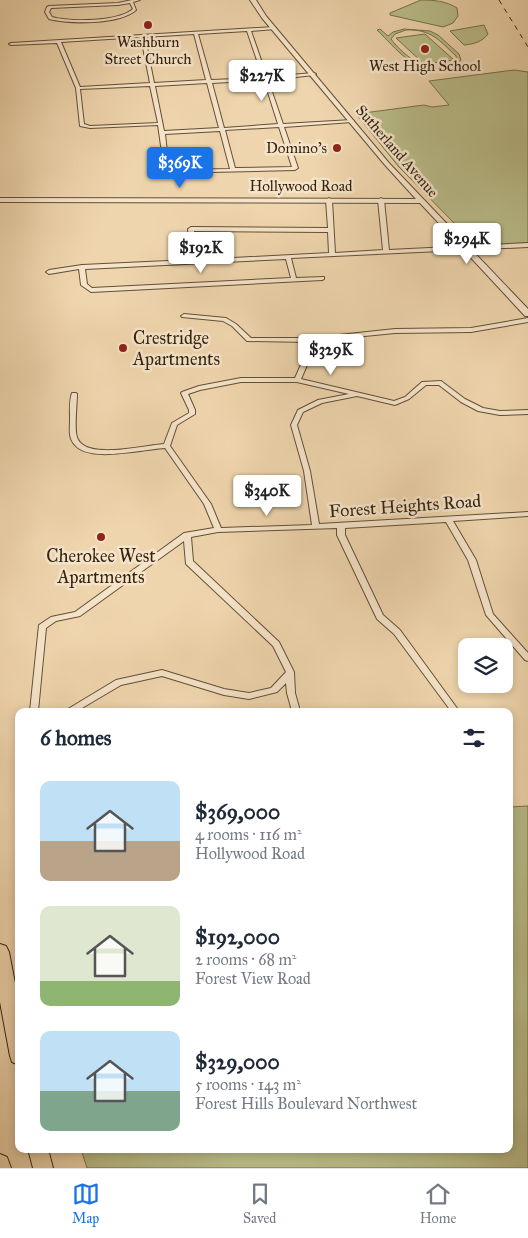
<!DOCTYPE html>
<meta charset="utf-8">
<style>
body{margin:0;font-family:"IM FELL Great Primer",serif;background:#f2f2f3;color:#1f2937;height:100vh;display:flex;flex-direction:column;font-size:19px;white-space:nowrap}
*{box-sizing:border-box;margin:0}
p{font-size:16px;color:#747a83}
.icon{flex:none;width:28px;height:28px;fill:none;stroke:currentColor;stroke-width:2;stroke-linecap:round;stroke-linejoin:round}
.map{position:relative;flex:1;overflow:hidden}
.details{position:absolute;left:15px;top:708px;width:498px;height:445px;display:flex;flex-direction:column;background:#fff;border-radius:10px;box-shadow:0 2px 8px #0003}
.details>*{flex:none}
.tools{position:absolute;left:458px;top:638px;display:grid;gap:10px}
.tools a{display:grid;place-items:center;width:55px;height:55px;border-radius:10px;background:#fff;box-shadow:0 2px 8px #0003;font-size:25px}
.price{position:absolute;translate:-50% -42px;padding:0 11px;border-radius:5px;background:#fff;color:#222;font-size:16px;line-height:32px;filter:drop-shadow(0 1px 2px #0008)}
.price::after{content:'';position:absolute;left:50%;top:30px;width:15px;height:11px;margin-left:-8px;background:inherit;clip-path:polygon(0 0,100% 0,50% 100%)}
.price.active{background:#1a73e8;color:#fff}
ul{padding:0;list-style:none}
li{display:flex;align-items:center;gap:15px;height:125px;padding:0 25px}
li span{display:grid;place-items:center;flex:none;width:140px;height:100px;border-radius:10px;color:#555}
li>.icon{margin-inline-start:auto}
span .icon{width:60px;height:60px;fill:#fffc;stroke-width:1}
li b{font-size:21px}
h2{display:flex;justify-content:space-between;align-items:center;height:60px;padding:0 25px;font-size:21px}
.tab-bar{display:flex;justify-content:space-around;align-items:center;height:70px;border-top:1px solid #e0e1e3;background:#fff;font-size:14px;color:#747a83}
.tab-bar a{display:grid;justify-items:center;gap:2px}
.tab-bar .active{color:#1a73e8}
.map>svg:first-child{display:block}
</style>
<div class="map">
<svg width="528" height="1168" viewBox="0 0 528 1168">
<rect width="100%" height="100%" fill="#efd5ad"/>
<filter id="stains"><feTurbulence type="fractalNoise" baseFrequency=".004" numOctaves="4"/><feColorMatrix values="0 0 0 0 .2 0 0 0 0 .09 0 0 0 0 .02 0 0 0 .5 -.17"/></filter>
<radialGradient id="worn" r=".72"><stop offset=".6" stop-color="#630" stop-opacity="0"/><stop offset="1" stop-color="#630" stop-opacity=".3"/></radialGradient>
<path fill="#b9bd8a" stroke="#76704c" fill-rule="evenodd" d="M421,0C434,0 446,1 457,8L458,16L453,23L443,27L390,15V13Z
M484,25L488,34C482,42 474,44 464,45L450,31Z
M380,29L388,36L393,32L404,29L430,31L438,35L459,54L461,60C457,66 451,68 445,68C412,73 398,50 377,30ZM406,30C431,29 439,40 456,56L457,60C437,82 404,57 391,39L395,34Z
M425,34L454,60L424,64L396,38Z
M514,70L528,72V243L474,246L456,225L399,167L356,114L424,105L432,107L449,105L429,81Z
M528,806V1168H87L81,1149H509V807Z"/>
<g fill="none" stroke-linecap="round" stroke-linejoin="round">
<g stroke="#634f36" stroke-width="2">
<path id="minor" d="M132,0H140L133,2L136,10C119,25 70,24 49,19L45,12L47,7L49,6L118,3ZM130,3L133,9C118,22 70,22 52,17L49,12L51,8L118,5Z
M274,27L276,28L275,29L251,31L267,77L314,73L316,74L314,75L268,80L283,124L352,120L354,121L352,122L284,127L298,168L295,170L165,173L158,125L90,128L80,126L76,88L57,43L11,45L9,44L11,43ZM247,31L263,78L211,80L198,34ZM194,34L206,80L154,83L145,37ZM141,37L150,83L80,87L61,42ZM264,80L278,124L224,128L212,83ZM207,83L219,128L164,131L155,86ZM150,86L158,123L90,126L84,124L80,89ZM279,127L292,167L235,168L225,130ZM220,131L230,169L169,170L165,134Z
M329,198L332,200L335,253L383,250L378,200L381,198L384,200L389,250L528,243V247L291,258L296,278L324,277V279L322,280L91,292L81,285L79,269L49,274L46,272L49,270L82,265L190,260L188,229L191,227L328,228L326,200ZM194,231L328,232L329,253L196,260ZM286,259L291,278L92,288L87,284L85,269Z
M184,314L226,318L236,324L251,338H311L395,329L471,328L528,318V322L471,332L395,333L314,341V349L301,379L394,401L405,397L422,382L441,381L465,399L483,408L500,411L528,410V414L500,415L478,411L461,402L439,385H426L409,399L395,405L357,396L322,403L303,412L297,425L310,471L319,524L528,512V516L453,521L476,560L493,614L528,653V661L525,660L486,615L468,560L446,522L345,528V535L383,615L400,630L459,711H451L394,634L377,619L337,535V528L218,532L191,537L193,561L279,642L294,672L295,693L300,711H292L287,693L286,683L277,692L249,699L224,695L162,676L121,685L77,711H67L68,709L116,680L162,670L224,689L249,693L271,688L286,672L273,646L186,564L184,541L80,616L56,621L46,628L38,711H30L39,625L51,617L75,612L184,533L214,528L204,504L165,448C144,449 89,463 75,445C68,438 70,429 70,419C70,411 69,401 72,393H76L77,394C77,403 74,429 77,437C84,461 145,445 164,444L172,423L189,413V410L181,393L182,392L199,386L241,378H295L308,349V342L247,341L232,326L223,321L182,317L181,316ZM241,382H297L349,394L318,400L298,410L291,425L304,471L312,525L221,528L211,504L170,446L177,425L195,414V410L188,394L200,390Z"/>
</g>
<g stroke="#634f36" stroke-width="2">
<path id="tertiary" d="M250,0H256L266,16L389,163L528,309V316H525L420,203L0,202V198L416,199L385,165L262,18Z"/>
</g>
<g stroke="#34220f" stroke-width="2">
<path id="motorway" d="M0,944L6,946L9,952L19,1004V1065L12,1062L10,1056L0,1002Z
M28,1149H48L53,1168H33Z
M0,1154L7,1157L11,1168H0Z"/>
</g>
<use href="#minor" fill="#f5e4ca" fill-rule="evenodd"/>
<use href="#tertiary" fill="#f5e4ca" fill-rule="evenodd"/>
<use href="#motorway" fill="#efd5ad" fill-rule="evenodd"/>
<path stroke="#34220f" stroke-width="1" stroke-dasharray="5 5" stroke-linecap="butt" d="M499,0L528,47"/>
</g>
<g fill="#8f2418" stroke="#f5e4ca" stroke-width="2">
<circle cx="148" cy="25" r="5"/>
<circle cx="425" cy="49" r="5"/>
<circle cx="337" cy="148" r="5"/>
<circle cx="123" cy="348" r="5"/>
<circle cx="101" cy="537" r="5"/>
</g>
<g text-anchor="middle" stroke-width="5" stroke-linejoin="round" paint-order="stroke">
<g font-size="15" fill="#34220f" stroke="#f5e4ca">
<text x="148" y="47">Washburn<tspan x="148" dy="17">Street Church</tspan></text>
<text x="425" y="71">West High School</text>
<text x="327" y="153" text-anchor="end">Domino's</text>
</g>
<g font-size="15" fill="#34220f" stroke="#f5e4ca">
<text transform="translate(397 151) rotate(49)" y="5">Sutherland Avenue</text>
<text x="301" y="191">Hollywood Road</text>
</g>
<g font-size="18" fill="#34220f" stroke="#f5e4ca" text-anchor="start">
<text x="133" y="344">Crestridge<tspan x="133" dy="21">Apartments</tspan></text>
<text x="101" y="562" text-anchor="middle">Cherokee West<tspan x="101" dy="21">Apartments</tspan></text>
</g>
<g font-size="18" fill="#34220f" stroke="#f5e4ca">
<text transform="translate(405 506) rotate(-4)" y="6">Forest Heights Road</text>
</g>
</g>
<rect width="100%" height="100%" filter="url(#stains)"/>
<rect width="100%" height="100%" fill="url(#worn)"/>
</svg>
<div class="tools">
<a><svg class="icon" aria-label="layers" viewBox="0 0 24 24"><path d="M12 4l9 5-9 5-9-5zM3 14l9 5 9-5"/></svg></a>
</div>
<b class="price" style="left:262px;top:102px">$227K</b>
<b class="price active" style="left:180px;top:189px">$369K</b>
<b class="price" style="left:467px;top:265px">$294K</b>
<b class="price" style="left:201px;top:274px">$192K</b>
<b class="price" style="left:331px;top:376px">$329K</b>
<b class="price" style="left:267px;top:517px">$340K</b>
<section class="details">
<h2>6 homes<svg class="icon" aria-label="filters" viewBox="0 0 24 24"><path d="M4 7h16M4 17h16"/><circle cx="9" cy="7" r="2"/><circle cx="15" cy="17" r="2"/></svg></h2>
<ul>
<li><span style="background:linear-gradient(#bfe0f5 60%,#b9a48a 0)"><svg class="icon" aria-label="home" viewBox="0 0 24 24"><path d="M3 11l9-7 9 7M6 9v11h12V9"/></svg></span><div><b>$369,000</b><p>4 rooms · 116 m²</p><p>Hollywood Road</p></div></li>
<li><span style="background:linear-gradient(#dfe7d0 75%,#8fb573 0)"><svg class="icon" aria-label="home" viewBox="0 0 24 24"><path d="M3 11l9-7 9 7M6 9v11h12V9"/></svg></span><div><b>$192,000</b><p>2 rooms · 68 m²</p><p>Forest View Road</p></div></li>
<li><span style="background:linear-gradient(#bfe0f5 60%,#7fa58c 0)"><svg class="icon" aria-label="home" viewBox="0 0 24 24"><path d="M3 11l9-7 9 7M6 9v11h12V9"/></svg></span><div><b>$329,000</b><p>5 rooms · 143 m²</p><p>Forest Hills Boulevard Northwest</p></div></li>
</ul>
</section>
</div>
<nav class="tab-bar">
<a class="active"><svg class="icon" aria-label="map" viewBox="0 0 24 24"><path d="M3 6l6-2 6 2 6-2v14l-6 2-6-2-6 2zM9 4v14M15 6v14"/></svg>Map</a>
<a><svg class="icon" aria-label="saved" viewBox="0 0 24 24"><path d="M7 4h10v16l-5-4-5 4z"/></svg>Saved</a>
<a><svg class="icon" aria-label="home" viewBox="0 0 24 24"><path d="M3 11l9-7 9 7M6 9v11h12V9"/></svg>Home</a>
</nav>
